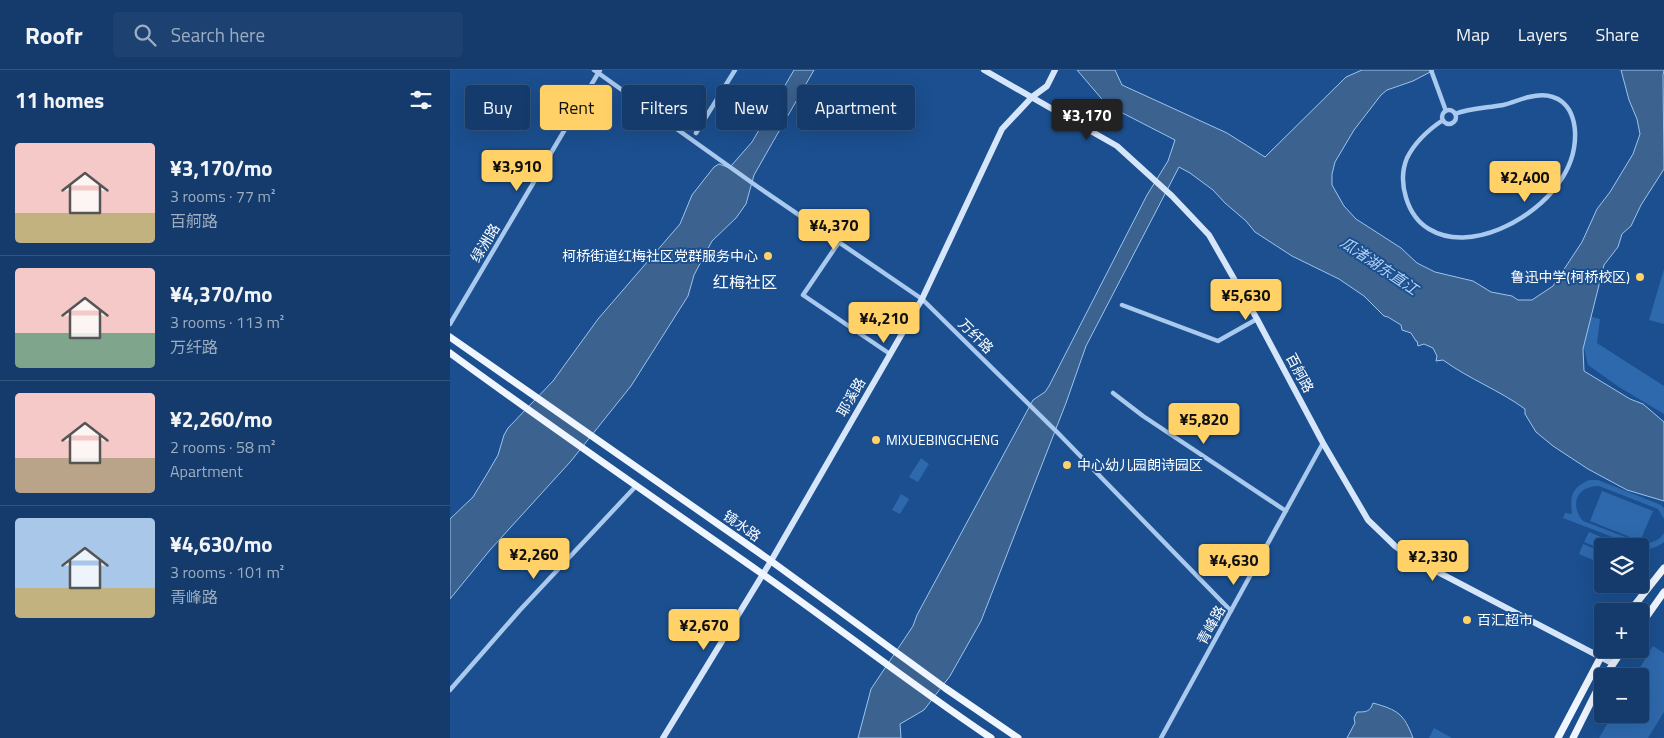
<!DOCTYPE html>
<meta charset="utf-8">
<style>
body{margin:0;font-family:"Titillium Web","Noto Sans SC",sans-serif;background:#1d4271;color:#f1f3f6;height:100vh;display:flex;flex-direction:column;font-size:19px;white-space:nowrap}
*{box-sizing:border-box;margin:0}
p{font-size:16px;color:#9dadc1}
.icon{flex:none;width:28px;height:28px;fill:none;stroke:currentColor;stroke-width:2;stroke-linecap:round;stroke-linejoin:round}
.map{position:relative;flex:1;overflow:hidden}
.details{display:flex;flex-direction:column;background:#143b6b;width:450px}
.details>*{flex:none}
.guide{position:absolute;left:15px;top:15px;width:475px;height:45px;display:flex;gap:10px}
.fabs{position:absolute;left:1144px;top:468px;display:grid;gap:10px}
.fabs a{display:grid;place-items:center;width:55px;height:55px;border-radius:5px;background:#143b6b;box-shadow:0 5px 20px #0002,0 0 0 1px #33557e;font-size:25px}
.price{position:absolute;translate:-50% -42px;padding:0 11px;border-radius:5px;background:#ffd166;color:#111;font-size:16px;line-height:32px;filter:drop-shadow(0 1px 2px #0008)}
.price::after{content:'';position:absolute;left:50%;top:30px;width:15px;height:11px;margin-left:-8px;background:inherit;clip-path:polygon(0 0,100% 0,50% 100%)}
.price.current{background:#222;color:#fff}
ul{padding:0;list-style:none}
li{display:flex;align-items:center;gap:15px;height:125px;padding:0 15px}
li+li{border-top:1px solid #33557e}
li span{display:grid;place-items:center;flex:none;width:140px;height:100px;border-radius:5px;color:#555}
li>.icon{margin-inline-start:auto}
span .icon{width:60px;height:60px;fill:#fffc;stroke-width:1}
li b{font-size:21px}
h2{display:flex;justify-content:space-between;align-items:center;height:60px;padding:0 15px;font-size:21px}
.pill{padding:0 18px;border-radius:5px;background:#143b6b;box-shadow:0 5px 20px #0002,0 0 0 1px #33557e;font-size:18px;line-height:45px}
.pill.current{background:#ffd166;color:#111}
header{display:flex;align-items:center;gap:30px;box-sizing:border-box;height:70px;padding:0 25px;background:#143b6b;border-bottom:1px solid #33557e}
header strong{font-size:24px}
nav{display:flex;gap:28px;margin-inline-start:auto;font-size:18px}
.search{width:350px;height:45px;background:#1d4271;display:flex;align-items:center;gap:12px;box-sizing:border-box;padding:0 18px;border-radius:5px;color:#9dadc1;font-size:19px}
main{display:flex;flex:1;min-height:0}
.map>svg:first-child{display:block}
</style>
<header>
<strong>Roofr</strong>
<div class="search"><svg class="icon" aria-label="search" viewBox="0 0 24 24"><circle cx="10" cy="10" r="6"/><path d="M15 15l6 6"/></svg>Search here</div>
<nav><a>Map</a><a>Layers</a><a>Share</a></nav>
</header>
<main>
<section class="details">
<h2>11 homes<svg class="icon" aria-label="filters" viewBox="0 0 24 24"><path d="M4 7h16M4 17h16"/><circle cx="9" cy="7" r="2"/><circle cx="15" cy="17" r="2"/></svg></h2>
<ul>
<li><span style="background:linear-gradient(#f6c9c9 70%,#c2b280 0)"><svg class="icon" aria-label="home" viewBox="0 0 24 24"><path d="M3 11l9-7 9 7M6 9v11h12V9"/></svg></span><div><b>¥3,170/mo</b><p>3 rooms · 77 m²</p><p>百舸路</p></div></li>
<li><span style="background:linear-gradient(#f6c9c9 65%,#7fa58c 0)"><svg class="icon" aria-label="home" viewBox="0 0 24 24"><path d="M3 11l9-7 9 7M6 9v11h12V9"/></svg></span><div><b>¥4,370/mo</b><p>3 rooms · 113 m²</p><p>万纤路</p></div></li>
<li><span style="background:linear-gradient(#f6c9c9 65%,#b9a48a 0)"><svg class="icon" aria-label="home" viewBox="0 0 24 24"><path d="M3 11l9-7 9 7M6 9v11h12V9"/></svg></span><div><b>¥2,260/mo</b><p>2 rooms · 58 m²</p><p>Apartment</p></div></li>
<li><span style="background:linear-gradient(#a9c7e8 70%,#c2b280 0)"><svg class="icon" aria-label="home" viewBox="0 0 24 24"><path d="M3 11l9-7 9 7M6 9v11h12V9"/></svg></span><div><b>¥4,630/mo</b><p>3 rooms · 101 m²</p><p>青峰路</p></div></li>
</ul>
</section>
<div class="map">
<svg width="1214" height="668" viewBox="0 0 1214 668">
<rect width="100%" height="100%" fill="#1b4f8f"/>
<path fill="#2e69ad" d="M1214,199V254L1199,250Z
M1138,246L1150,249L1147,273L1214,316V344L1169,317L1138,295L1133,274Z
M471,388L479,394L468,412L459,407Z
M1139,410H1148L1211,435L1214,438V449L1208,439L1149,416C1127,416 1119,434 1133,451L1194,474C1203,472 1209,471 1214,463V472C1207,477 1199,481 1190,478V476H1186L1113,448L1115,443L1122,444C1120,426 1121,418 1139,410Z
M1152,421L1203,441L1190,471L1140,451Z
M451,424L459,429L450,444L442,440Z
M1139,462L1158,470L1155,476H1152V479L1134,472Z
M1133,474L1152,482L1148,492L1129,484Z
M1203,576L1214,583V642L1198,668H1149L1163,644H1190V606H1185Z
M984,658L1002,668H979Z"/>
<path fill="#3c6290" stroke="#9cc4f0" d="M344,0H364L304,105L296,134L286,148L262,171L244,205L238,226L181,316L121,391L40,480L0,529V449L23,427L37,404L48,385L54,365L58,358L103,311L148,249L230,154L242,125L264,97L269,94L277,97L281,96L302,72Z
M627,0H665L672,15L777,63L815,87L896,7L912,0H984L963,11L937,20L931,25L904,60L885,92L882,104V115L894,136L906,149L951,178L967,193L985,202L1023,211L1041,222L1062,226L1068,230H1082L1103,216L1132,172L1147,139L1160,122L1183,84L1190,64L1187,49L1179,30L1171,0H1214L1213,5L1214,99L1191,135L1181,156L1172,164L1168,177L1154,195L1133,279L1134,301L1180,329L1193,334L1214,352V431L1177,420L1138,399L1103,376L1086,362L1075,344V339C1049,320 1019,309 993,290L986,291L987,286L983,278L974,274L968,276L967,271H966L961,263L952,260L951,255L938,247L934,246L914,226L889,209L842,186L805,162L796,151L775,133L763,120L740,103L729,97L636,276L616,333L531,551L500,606L474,640L450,654L451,668H408L421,619L463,556L467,545L583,330L595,322L599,316L697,125L718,91L725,70L657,35Z
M923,633C948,640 954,644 963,668H897L905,653L904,648L907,642C916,642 920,642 923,633Z"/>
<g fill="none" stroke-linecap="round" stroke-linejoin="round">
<path stroke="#a9c9ee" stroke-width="4.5" d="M144,0L308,117L472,229L608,363L781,541
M981,0L996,41
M992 47a7 7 0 1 1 14 0a7 7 0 1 1-14 0Z
M993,50C978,60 965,72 957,88C947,112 957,146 979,159C1020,184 1084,149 1108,114C1120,98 1126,81 1125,61C1123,34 1106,20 1079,27C1070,29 1062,33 1053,35C1037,38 1020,38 1005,44
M246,63L285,0
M389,172L353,225L440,284
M672,235L768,271L807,249
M0,254L150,0
M663,323L693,346L836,441
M0,620L70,540L186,416
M711,668L873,373"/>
<path stroke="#d6e6fa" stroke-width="6" d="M534,0L667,76L722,126L759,165L807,249L873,373L918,450L945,476L963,489L1162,593
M213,668L321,491L472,229L552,59L582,27L597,16L605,0"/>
<path stroke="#f0f6ff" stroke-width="7" d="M0,267L321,491L495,618L568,668
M0,283C102,358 207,430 311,503C388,557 462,615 541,668
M1180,541L1214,498
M1190,556L1214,522
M1155,606L1173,579
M1108,668L1155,579
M1123,668L1152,610"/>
</g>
<g fill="#ffd166" stroke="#1b4f8f" stroke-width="2">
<circle cx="318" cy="186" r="5"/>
<circle cx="1190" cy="207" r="5"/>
<circle cx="426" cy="370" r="5"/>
<circle cx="617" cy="395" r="5"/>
<circle cx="1017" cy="550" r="5"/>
</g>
<g text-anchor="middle" stroke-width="4" stroke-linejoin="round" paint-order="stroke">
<g font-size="14" fill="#fff" stroke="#1b4f8f">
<text transform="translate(35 173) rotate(-59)" y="5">绿洲路</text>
<text transform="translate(526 266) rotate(45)" y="5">万纤路</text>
<text transform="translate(850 303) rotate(62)" y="5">百舸路</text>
<text transform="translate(401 327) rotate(-60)" y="5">耶溪路</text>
<text transform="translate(292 456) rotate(35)" y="5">镜水路</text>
<text transform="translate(761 555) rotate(-61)" y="5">青峰路</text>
</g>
<g font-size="14" fill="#fff" stroke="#1b4f8f" text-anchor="start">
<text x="308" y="191" text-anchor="end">柯桥街道红梅社区党群服务中心</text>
<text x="1180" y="212" text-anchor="end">鲁迅中学(柯桥校区)</text>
<text x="436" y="375">MIXUEBINGCHENG</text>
<text x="627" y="400">中心幼儿园朗诗园区</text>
<text x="1027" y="555">百汇超市</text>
</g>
<g font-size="15" font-style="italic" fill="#b5d3f5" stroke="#1b4f8f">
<text transform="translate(929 196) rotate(34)" y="5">瓜渚湖东直江</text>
</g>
<g font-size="16" fill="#fff" stroke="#1b4f8f">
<text x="295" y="218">红梅社区</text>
</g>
</g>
</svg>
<div class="fabs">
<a><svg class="icon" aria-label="layers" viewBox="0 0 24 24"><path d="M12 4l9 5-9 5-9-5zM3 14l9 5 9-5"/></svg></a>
<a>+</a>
<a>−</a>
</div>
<b class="price current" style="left:637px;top:71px">¥3,170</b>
<b class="price" style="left:67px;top:122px">¥3,910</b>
<b class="price" style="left:1075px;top:133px">¥2,400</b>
<b class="price" style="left:384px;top:181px">¥4,370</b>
<b class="price" style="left:796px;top:251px">¥5,630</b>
<b class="price" style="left:434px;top:274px">¥4,210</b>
<b class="price" style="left:754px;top:375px">¥5,820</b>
<b class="price" style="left:84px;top:510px">¥2,260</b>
<b class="price" style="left:983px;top:512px">¥2,330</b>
<b class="price" style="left:784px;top:516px">¥4,630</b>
<b class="price" style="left:254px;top:581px">¥2,670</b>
<div class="guide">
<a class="pill">Buy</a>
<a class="pill current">Rent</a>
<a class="pill">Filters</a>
<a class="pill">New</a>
<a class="pill">Apartment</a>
</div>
</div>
</main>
